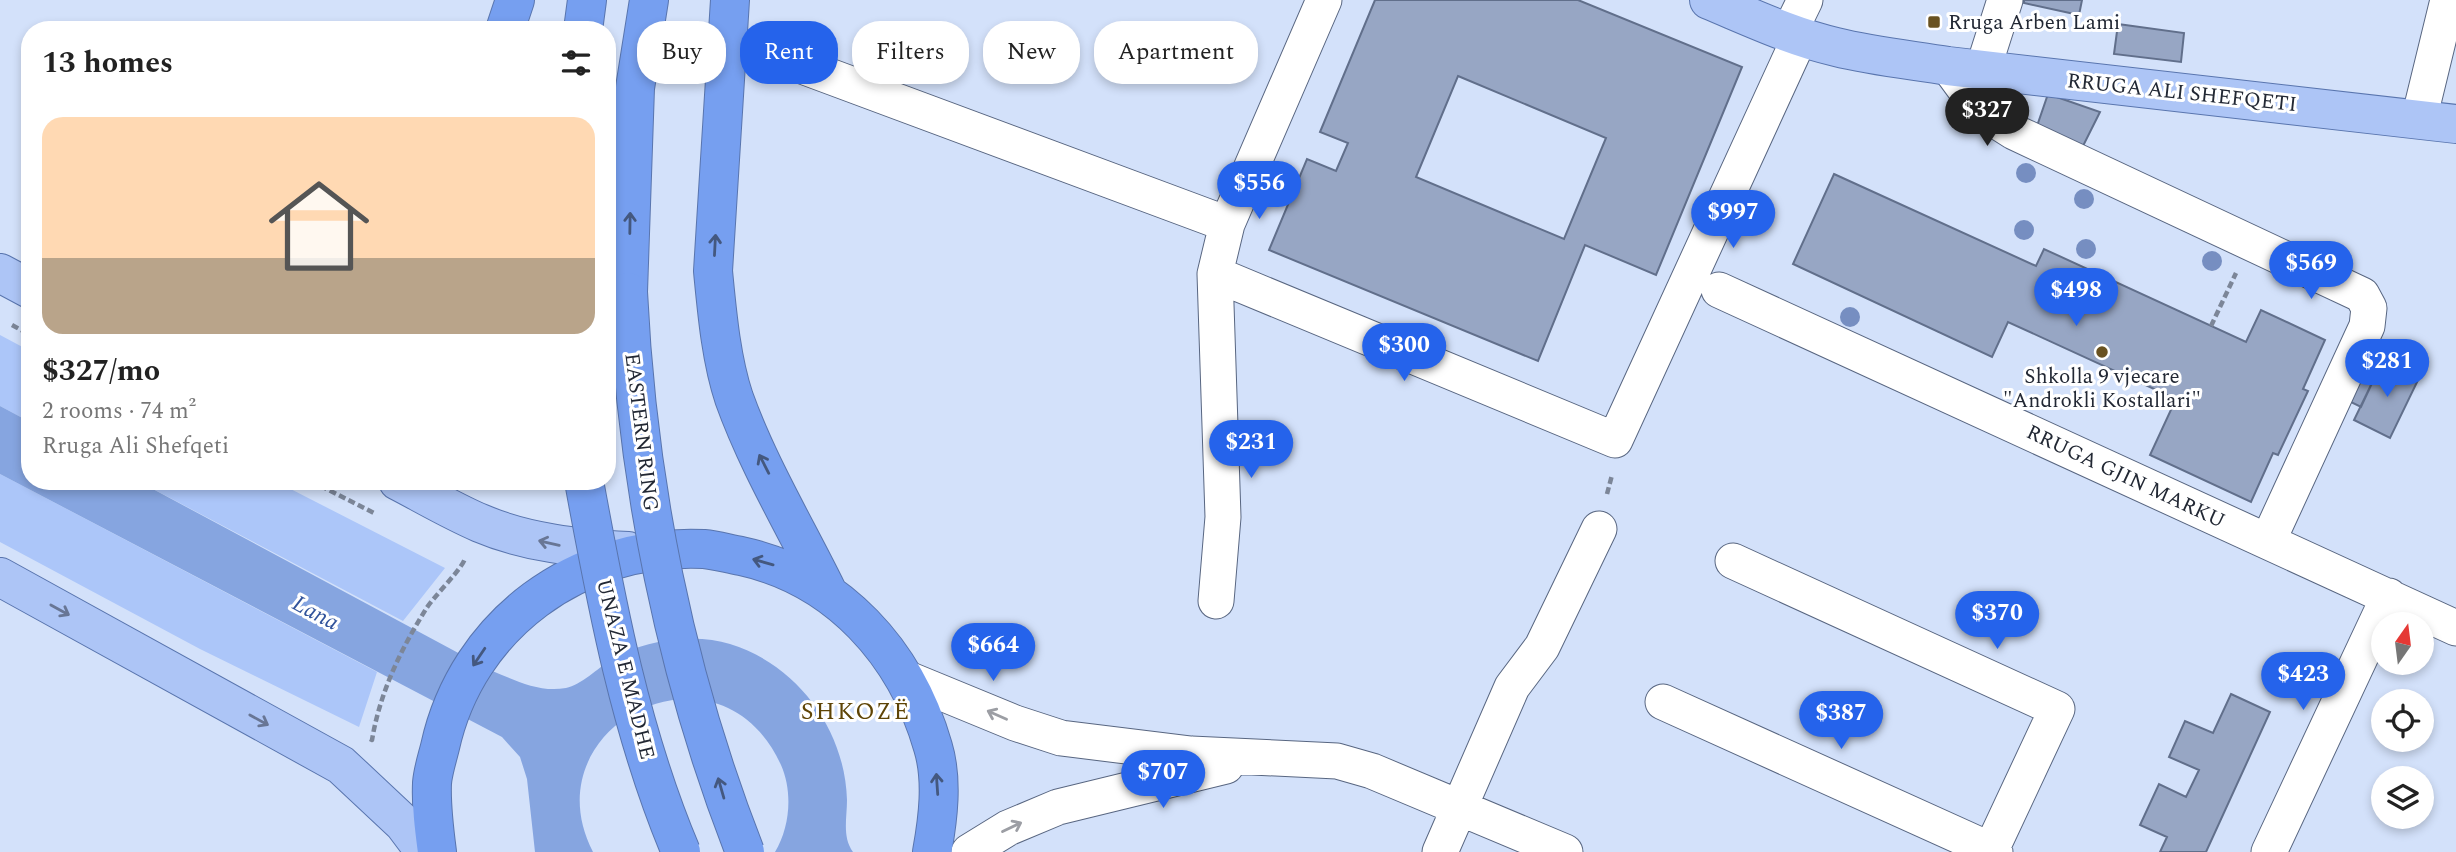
<!DOCTYPE html>
<meta charset="utf-8">
<style>
body{margin:0;font-family:Spectral,serif;background:#f2f2f2;color:#222;height:100vh;display:flex;flex-direction:column;font-size:26px;white-space:nowrap}
*{box-sizing:border-box;margin:0}
p{font-size:23px;color:#767676}
.icon{flex:none;width:38px;height:38px;fill:none;stroke:currentColor;stroke-width:2;stroke-linecap:round;stroke-linejoin:round}
.map{position:relative;flex:1;overflow:hidden}
.sheet{position:absolute;left:21px;top:21px;width:595px;height:469px;display:flex;flex-direction:column;background:#fff;border-radius:28px;box-shadow:0 4px 10px #0003}
.sheet>*{flex:none}
.banner{position:absolute;left:637px;top:21px;width:665px;height:63px;display:flex;gap:14px}
.needle{width:46px;rotate:14deg}
.fabs{position:absolute;left:2371px;top:612px;display:grid;gap:14px}
.fabs a{display:grid;place-items:center;width:63px;height:63px;border-radius:50%;background:#fff;box-shadow:0 4px 10px #0003;font-size:35px}
.price{position:absolute;translate:-50% -60px;padding:0 16px;border-radius:24px;background:#2563eb;color:#fff;font-size:23px;line-height:46px;filter:drop-shadow(0 2px 4px #0008)}
.price::after{content:'';position:absolute;left:50%;top:42px;width:21px;height:16px;margin-left:-10px;background:inherit;clip-path:polygon(0 0,100% 0,50% 100%)}
.price.on{background:#222;color:#fff}
ul{padding:0;list-style:none}
li{display:grid;align-content:center;gap:14px;height:371px;padding:0 21px}
li span{display:grid;place-items:center;height:217px;border-radius:21px;color:#555}
li>.icon{margin-inline-start:auto}
span .icon{width:126px;height:126px;fill:#fffc;stroke-width:1}
li b{font-size:30px}
h2{display:flex;justify-content:space-between;align-items:center;height:84px;padding:0 21px;font-size:30px}
.tag{padding:0 24px;border-radius:28px;background:#fff;box-shadow:0 4px 10px #0003;font-size:24px;line-height:63px}
.tag.on{background:#2563eb;color:#fff}
.map>svg:first-child{display:block}
</style>
<div class="map">
<svg width="2456" height="852" viewBox="0 0 2456 852">
<rect width="100%" height="100%" fill="#d3e1fa"/>
<path fill="#acc6f9" d="M0,335L30,351V422L0,406Z
M0,474L377,672L359,727L200,649L0,542Z
M138,481H275L445,568L403,621Z"/>
<path fill="#86a5e0" d="M0,406L30,422V481H138L490,670C515,680 539,693 566,688C581,685 598,668 611,660C642,640 695,633 730,644C798,665 845,730 847,800C847,818 842,837 853,852H775C790,827 793,792 781,765C719,629 528,726 593,852H535L527,779L520,757L502,737L0,474Z"/>
<path fill="#97a6c4" stroke="#616f8b" stroke-width="2" fill-rule="evenodd" d="M1375,0H1578L1742,67L1656,275L1585,245L1538,361L1269,250L1307,159L1336,171L1348,143L1320,132ZM1458,76L1606,138L1564,239L1416,177Z
M2024,0H2082L2079,15L2024,3Z
M2118,24L2184,33L2181,62L2114,54Z
M2048,94L2100,112L2082,148L2036,129Z
M1834,174L2036,266L2044,249L2246,342L2261,310L2325,340L2303,389L2308,391L2278,455L2273,453L2251,502L2150,455L2176,399L2008,322L1992,357L1793,264Z
M2383,360L2419,378L2390,438L2354,420Z
M2336,362L2374,379L2361,407L2324,389Z
M2231,694L2270,712L2206,852H2160L2167,837L2140,825L2159,784L2186,797L2199,770L2169,757L2185,721L2213,733Z"/>
<g fill="none" stroke-linecap="round" stroke-linejoin="round">
<g stroke="#586681" stroke-width="37">
<path id="minor" d="M1789,33L1805,0
M786,60L1227,224
M1948,66L1981,111L2014,132L2362,295L2369,308L2367,326L2268,541
M1983,69L2005,0
M2419,119L2448,0
M1215,274L1615,440L1800,37
M1719,290L2456,628
M1733,561L2057,709L1991,850
M1216,601L1223,517L1215,274L1227,224L1324,0
M908,679L1015,723L1061,738L1191,754L1337,761L1372,771L1565,852
M1663,702L1995,852
M969,852L1008,828L1058,807L1226,766
M1440,852L1512,687L1542,647L1599,529
M2269,852L2389,596"/>
</g>
<g stroke="#5975ae" stroke-width="40">
<path id="major" d="M1709,0C1750,17 1792,37 1836,47C1872,56 1911,60 1948,66L2456,124
M0,273L30,289
M398,481C425,495 452,511 480,523C527,543 578,548 628,551
M0,577L341,765L404,824L425,852"/>
</g>
<g stroke="#5975ae" stroke-width="40">
<path id="highway" d="M730,0L713,271C717,312 721,359 734,398C758,465 796,528 827,591
M505,30L515,0
M583,30L587,0
M628,292L635,88L649,0
M437,852C434,829 431,807 432,783C433,771 437,759 440,747C467,624 579,543 704,549C716,550 729,554 741,556C838,577 906,653 933,747C943,780 938,819 932,852"/>
</g>
<path stroke="#7c8698" stroke-width="4.5" stroke-dasharray="7 3.5" stroke-linecap="butt" d="M12,325L30,335
M2211,326L2236,273
M311,481L376,514
M1607,494L1612,475
M370,739L372,740C380,692 401,649 426,609C434,596 464,567 465,558"/>
<use href="#minor" stroke="#fff" stroke-width="35"/>
<use href="#major" stroke="#adc5f6" stroke-width="38"/>
<use href="#highway" stroke="#769ff0" stroke-width="38"/>
<g stroke="#5975ae" stroke-width="40" stroke-linecap="butt">
<path id="highway-bridge" d="M628,292C637,482 675,674 745,852
M584,481C607,607 631,734 681,852"/>
</g>
<use href="#highway-bridge" stroke="#769ff0" stroke-width="38"/>
</g>
<g fill="#768ec1">
<circle cx="2026" cy="173" r="10"/>
<circle cx="2084" cy="199" r="10"/>
<circle cx="2024" cy="230" r="10"/>
<circle cx="2086" cy="249" r="10"/>
<circle cx="2212" cy="261" r="10"/>
<circle cx="1850" cy="317" r="10"/>
</g>
<defs><path id="oneway-shaft" d="M-6 0H5M1.5-3L5.5 0L1.5 3" fill="none" stroke-width="1.6" stroke-linecap="round" stroke-linejoin="round" transform="scale(1.75)"/></defs>
<g stroke="#44587f">
<use href="#oneway-shaft" transform="translate(630 223) rotate(-89)"/>
<use href="#oneway-shaft" transform="translate(715 245) rotate(-87)"/>
<use href="#oneway-shaft" transform="translate(764 464) rotate(-117)"/>
<use href="#oneway-shaft" transform="translate(763 562) rotate(-164)"/>
<use href="#oneway-shaft" transform="translate(479 657) rotate(124)"/>
<use href="#oneway-shaft" transform="translate(937 784) rotate(-94)"/>
<use href="#oneway-shaft" transform="translate(721 788) rotate(-106)"/>
</g>
<g stroke="#687695">
<use href="#oneway-shaft" transform="translate(549 543) rotate(-167)"/>
<use href="#oneway-shaft" transform="translate(60 610) rotate(29)"/>
<use href="#oneway-shaft" transform="translate(259 720) rotate(29)"/>
</g>
<g stroke="#9c9ea4">
<use href="#oneway-shaft" transform="translate(997 715) rotate(-156)"/>
<use href="#oneway-shaft" transform="translate(1012 827) rotate(-26)"/>
</g>
<g fill="#695221" stroke="#fff" stroke-width="2.5">
<rect x="1927" y="15" width="14" height="14" rx="3.5"/>
<circle cx="2102" cy="352" r="7"/>
</g>
<g text-anchor="middle" stroke-width="6" stroke-linejoin="round" paint-order="stroke">
<g font-size="21" fill="#222834" stroke="#fff" text-anchor="start">
<text x="1948" y="29">Rruga Arben Lami</text>
<text x="2102" y="383" text-anchor="middle">Shkolla 9 vjecare<tspan x="2102" dy="24">"Androkli Kostallari"</tspan></text>
</g>
<g font-size="21" fill="#222834" stroke="#fff">
<text transform="translate(2182 92) rotate(6)" y="7">RRUGA ALI SHEFQETI</text>
<text transform="translate(642 432) rotate(83)" y="7">EASTERN RING</text>
<text transform="translate(2126 476) rotate(25)" y="7">RRUGA GJIN MARKU</text>
<text transform="translate(626 669) rotate(76)" y="7">UNAZA E MADHE</text>
</g>
<g font-size="23" font-style="italic" fill="#32549c" stroke="#fff">
<text transform="translate(316 612) rotate(28)" y="8">Lana</text>
</g>
<g font-size="24" letter-spacing="2" fill="#5e4406" stroke="#fff">
<text x="856" y="719">SHKOZË</text>
</g>
</g>
</svg>
<div class="fabs">
<a><svg class="needle" viewBox="-14 -14 28 28"><path d="M0-13l5 13h-10z" fill="#e53935"/><path d="M0 13l5-13h-10z" fill="#767676"/></svg></a>
<a><svg class="icon" aria-label="locate" viewBox="0 0 24 24"><circle cx="12" cy="12" r="6"/><path d="M12 2v4M12 18v4M2 12h4M18 12h4"/></svg></a>
<a><svg class="icon" aria-label="layers" viewBox="0 0 24 24"><path d="M12 4l9 5-9 5-9-5zM3 14l9 5 9-5"/></svg></a>
</div>
<b class="price on" style="left:1987px;top:148px">$327</b>
<b class="price" style="left:1259px;top:221px">$556</b>
<b class="price" style="left:1733px;top:250px">$997</b>
<b class="price" style="left:2311px;top:301px">$569</b>
<b class="price" style="left:2076px;top:328px">$498</b>
<b class="price" style="left:1404px;top:383px">$300</b>
<b class="price" style="left:2387px;top:399px">$281</b>
<b class="price" style="left:1251px;top:480px">$231</b>
<b class="price" style="left:1997px;top:651px">$370</b>
<b class="price" style="left:993px;top:683px">$664</b>
<b class="price" style="left:2303px;top:712px">$423</b>
<b class="price" style="left:1841px;top:751px">$387</b>
<b class="price" style="left:1163px;top:810px">$707</b>
<div class="banner">
<a class="tag">Buy</a>
<a class="tag on">Rent</a>
<a class="tag">Filters</a>
<a class="tag">New</a>
<a class="tag">Apartment</a>
</div>
<section class="sheet">
<h2>13 homes<svg class="icon" aria-label="filters" viewBox="0 0 24 24"><path d="M4 7h16M4 17h16"/><circle cx="9" cy="7" r="2"/><circle cx="15" cy="17" r="2"/></svg></h2>
<ul>
<li><span style="background:linear-gradient(#ffd9b3 65%,#b9a48a 0)"><svg class="icon" aria-label="home" viewBox="0 0 24 24"><path d="M3 11l9-7 9 7M6 9v11h12V9"/></svg></span><div><b>$327/mo</b><p>2 rooms · 74 m²</p><p>Rruga Ali Shefqeti</p></div></li>
</ul>
</section>
</div>
